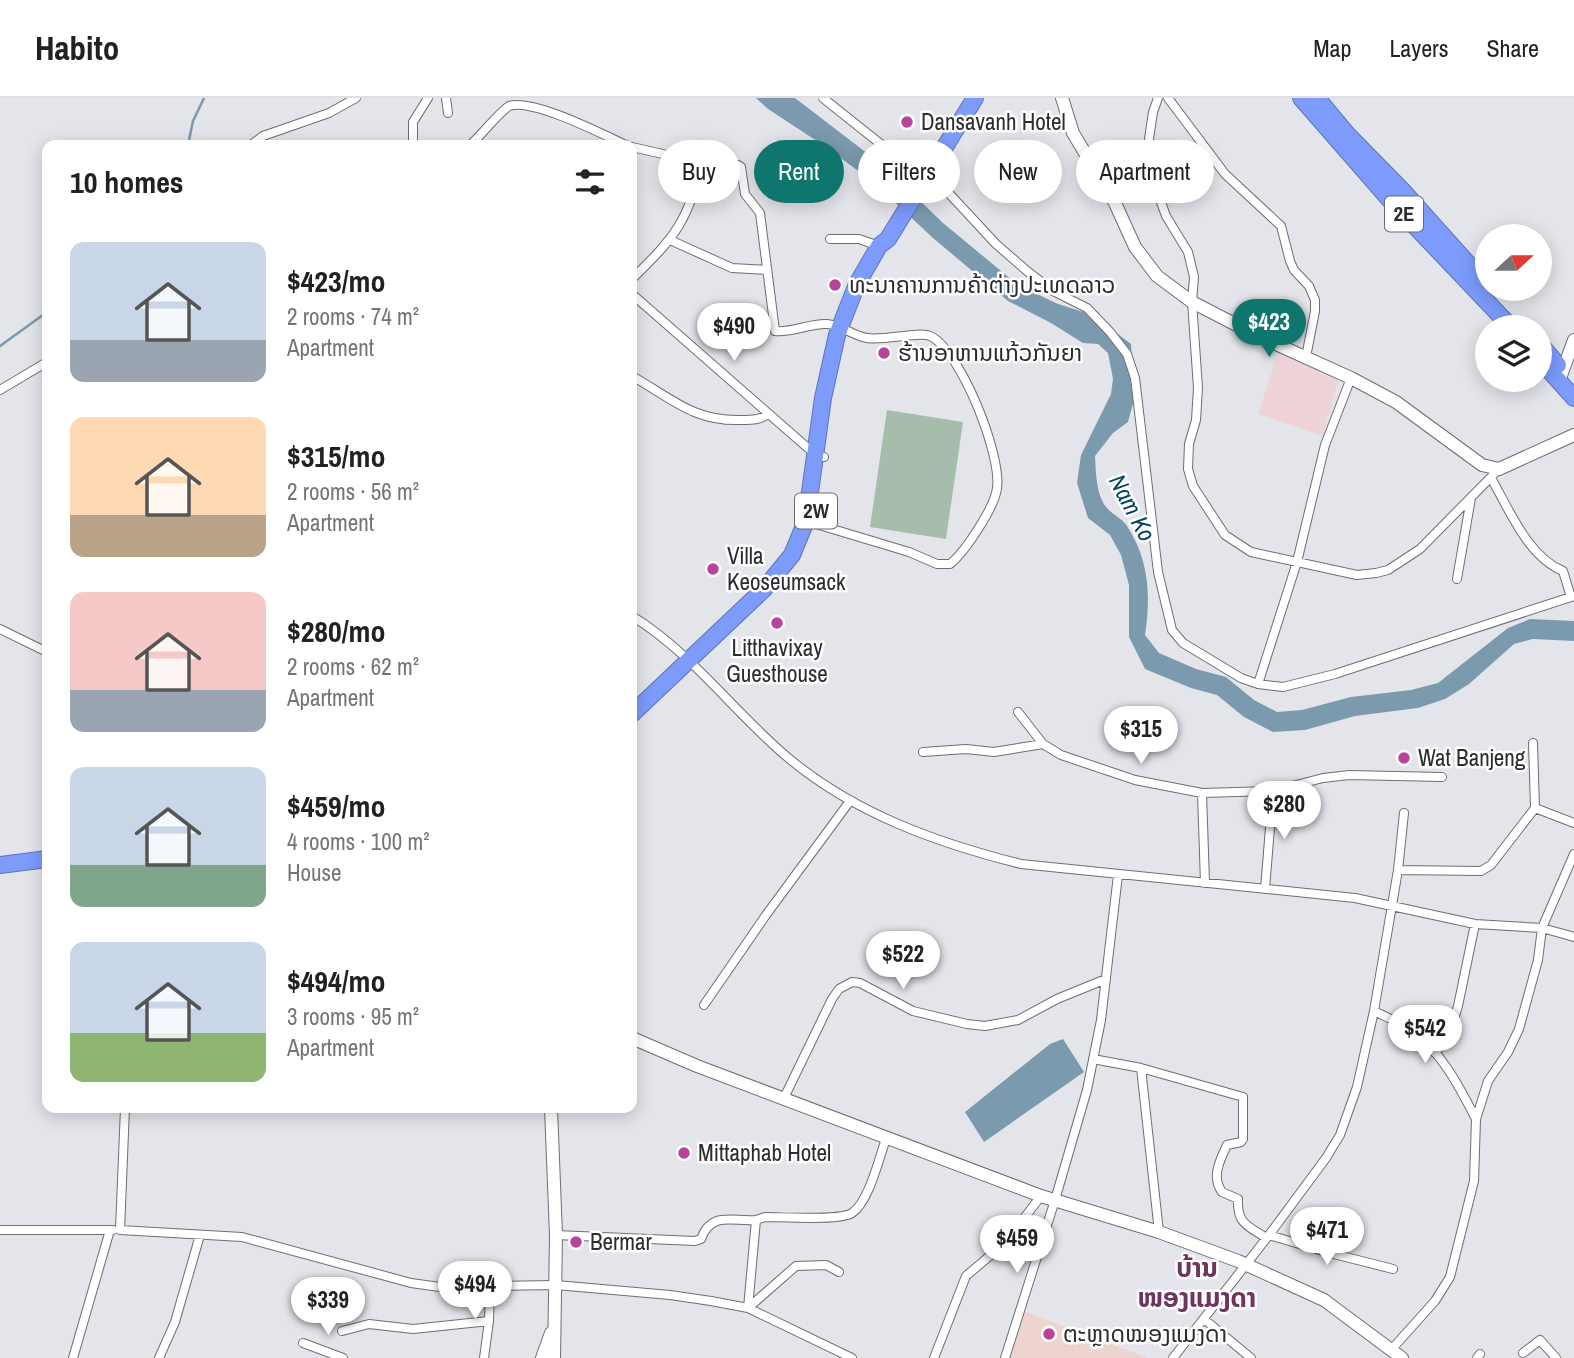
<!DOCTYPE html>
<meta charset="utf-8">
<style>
body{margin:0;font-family:"Archivo Narrow","Noto Sans Lao",sans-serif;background:#f2f2f2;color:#202124;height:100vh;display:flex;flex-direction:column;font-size:26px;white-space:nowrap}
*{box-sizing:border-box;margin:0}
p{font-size:23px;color:#757577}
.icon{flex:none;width:38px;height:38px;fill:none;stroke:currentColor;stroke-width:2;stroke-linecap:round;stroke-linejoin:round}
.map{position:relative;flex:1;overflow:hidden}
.details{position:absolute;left:42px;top:42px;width:595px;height:973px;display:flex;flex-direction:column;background:#fff;border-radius:14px;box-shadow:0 4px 18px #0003}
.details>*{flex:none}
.top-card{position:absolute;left:658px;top:42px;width:665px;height:63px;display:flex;gap:14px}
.needle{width:46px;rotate:69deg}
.fabs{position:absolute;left:1475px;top:126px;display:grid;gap:14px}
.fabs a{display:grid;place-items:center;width:77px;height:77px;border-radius:50%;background:#fff;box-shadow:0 4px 18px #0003;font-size:35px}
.price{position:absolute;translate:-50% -60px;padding:0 16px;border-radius:24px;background:#fff;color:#222;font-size:23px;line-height:46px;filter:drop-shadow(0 2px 4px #0008)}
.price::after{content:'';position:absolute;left:50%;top:42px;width:21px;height:16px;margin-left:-10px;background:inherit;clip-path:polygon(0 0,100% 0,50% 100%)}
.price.selected{background:#0f766e;color:#fff}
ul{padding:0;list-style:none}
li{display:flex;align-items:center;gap:21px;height:175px;padding:0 28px}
li span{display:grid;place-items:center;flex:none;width:196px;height:140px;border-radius:14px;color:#555}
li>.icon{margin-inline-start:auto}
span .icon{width:84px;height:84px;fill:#fffc;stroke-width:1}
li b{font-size:30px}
h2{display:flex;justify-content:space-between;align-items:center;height:84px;padding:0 28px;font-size:30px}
.chip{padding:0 24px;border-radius:32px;background:#fff;box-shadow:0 4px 18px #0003;font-size:24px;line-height:63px}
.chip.selected{background:#0f766e;color:#fff}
header{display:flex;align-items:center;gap:42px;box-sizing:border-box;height:98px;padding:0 35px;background:#fff;border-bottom:2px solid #e0e0e0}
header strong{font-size:33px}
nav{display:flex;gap:38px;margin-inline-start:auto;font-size:24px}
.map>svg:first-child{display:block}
</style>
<header>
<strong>Habito</strong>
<nav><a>Map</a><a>Layers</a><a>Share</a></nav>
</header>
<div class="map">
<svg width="1574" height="1260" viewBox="0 0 1574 1260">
<rect width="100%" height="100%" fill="#e3e5eb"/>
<path fill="#eed4cf" d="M1021,1212L1148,1260H1005Z"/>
<path fill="#eed3d9" d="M1279,252L1339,279L1323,338L1258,316Z"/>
<path fill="#a7bdab" d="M887,312L963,324L946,441L870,429Z"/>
<path fill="#7b9aad" d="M756,0H795L885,69L943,125L1018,187L1058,206L1093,217L1131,246L1134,302L1128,324L1113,335L1095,358C1096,374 1096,398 1107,410C1113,417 1122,420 1127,428C1149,462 1151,497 1145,537L1159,555L1196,571L1226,579L1254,602L1277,614L1302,612L1351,599L1411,592L1438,585L1508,530L1530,521L1574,523V543L1533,541L1514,546L1469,586L1445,601L1418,610L1355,618L1305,632L1273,634L1244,619L1217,597L1191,590L1145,571L1129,539V487L1121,457L1110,437L1088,420L1077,385L1081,357L1111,296L1113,281L1108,255L1098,246L1083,245L1051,225L1008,203L933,140L872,83L823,47L768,11Z
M1063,941L1084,974L984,1044L965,1014L1050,946Z"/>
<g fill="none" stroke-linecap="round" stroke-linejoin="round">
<path stroke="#7b9aad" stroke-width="2.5" d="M188,47L193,23L204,0
M0,248L47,214"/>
<g stroke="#6d6e74" stroke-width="10">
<path id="street" d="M446,0L448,15
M823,0L902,63L931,74
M1158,0L1153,14L1149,41V71L1166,118L1188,154L1194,179L1192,204L1198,290L1196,322L1189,346L1188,371L1193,388L1225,437L1251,454L1357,477L1376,475L1388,472L1420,451L1499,371
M1168,0L1225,76L1281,128L1290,163L1294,172L1309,188L1315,202V213L1306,259
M251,47L263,38L329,15L356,0
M413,47V24L428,0
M470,47C483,36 496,17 509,8C532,0 602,36 626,47
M632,49L702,65L738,67L741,69L745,96L760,115L775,233C792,235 810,225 827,226C842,227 853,238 867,240C884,243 919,233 930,238C960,251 1002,357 997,390C995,409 965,454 950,466H937L909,454L806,423
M930,75L996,146L1027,173L1053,193L1087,210L1110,234L1127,256L1135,280L1158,474L1172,532L1183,545L1241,580L1258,586L1283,589L1335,576L1574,498
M830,141H859L879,148
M670,142L732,170L767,172
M632,181C674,140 688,124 702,65
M632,196L817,358L824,359
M632,278C671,300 694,324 742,322C752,322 760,322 768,316
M0,292L47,264
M1491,380C1509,411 1528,459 1563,473L1571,499
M1457,481L1471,400
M632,518C692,555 733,613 786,658C853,715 937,745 1021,766L1355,800L1475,826L1542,830L1574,756
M0,531L47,554
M1258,586L1297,464L1325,347L1351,280
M1018,614L1043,646L1061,657L1135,682L1202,695L1273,693L1323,680L1349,677L1442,679
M923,654L966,651L994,654L1043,646
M1202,695L1205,785
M1535,710L1574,725
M1398,772L1481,773L1491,767L1535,710L1533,645
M1265,791L1273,693
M704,907L766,817L850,703
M1374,913C1386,919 1401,925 1412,933C1442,954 1460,990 1476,1021
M1435,955L1448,940L1458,908L1475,826
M1093,961L1141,970L1243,999V1041L1241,1044L1227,1047C1220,1062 1211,1079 1222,1094L1238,1101C1237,1126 1247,1127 1266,1140
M1141,970L1159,1134
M784,1000L832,901L839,891L852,884L860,885L913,913L967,926L985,928L1018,922L1057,901L1106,881
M125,1010L120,1132L242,1139L411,1185L440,1189L556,1187L670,1197L711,1203L748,1210L852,1260
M756,1122L765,1119C783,1119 840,1123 852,1115C869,1104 879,1060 886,1041
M0,1132H113
M556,1137L695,1143L701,1141C711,1113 732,1124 756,1122L748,1210
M1269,1137L1330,1155L1393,1171
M748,1210L796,1168L826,1167L839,1174
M1204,1221L1251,1260
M342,1233L369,1226L413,1231L489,1223
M303,1245L343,1260
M1391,1252L1435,1203L1450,1179L1474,1083L1476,1021L1488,983L1508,954L1519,931L1538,862L1542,830L1574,839
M1523,1255L1540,1242L1556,1260
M73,1260L110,1132
M159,1260L175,1224L200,1137
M484,1260L489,1223L490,1188
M934,1260L966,1178L1005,1145L1041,1098
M1005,1260L1055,1102L1087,992L1101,922L1118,777
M1173,1260L1269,1137L1326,1060L1340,1037L1357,989L1374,913L1398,772L1404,715
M1477,1260L1480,1256"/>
</g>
<g stroke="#6d6e74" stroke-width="14">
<path id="secondary" d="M1062,0L1073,35L1115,105L1135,149L1157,178L1192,204L1254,236L1351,280L1396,304L1482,367L1499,371L1574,337
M1559,283L1574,242
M632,940L697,968L1041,1098L1159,1134L1238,1163L1324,1202L1402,1260
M551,1010L556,1137L554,1260
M542,1260L551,1235"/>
</g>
<g stroke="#6074b3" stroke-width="18">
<path id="highway" d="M1301,0L1390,102L1511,229
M1317,0L1347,36L1402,92L1488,188
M1540,246L1558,267
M1540,262L1574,300
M632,616L764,491L792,457L806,423L823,300L837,237L857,186L879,148L888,141L975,0
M0,767L47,761"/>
</g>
<use href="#street" stroke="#fff" stroke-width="8"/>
<use href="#secondary" stroke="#fff" stroke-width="12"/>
<use href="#highway" stroke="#7c9bfb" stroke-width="16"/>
</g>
<g fill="#b8439b" stroke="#fff" stroke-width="2.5">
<circle cx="907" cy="24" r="7"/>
<circle cx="835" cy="187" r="7"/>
<circle cx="884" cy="255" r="7"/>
<circle cx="713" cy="471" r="7"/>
<circle cx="777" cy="525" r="7"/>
<circle cx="1404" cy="660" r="7"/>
<circle cx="684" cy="1055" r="7"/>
<circle cx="576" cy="1144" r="7"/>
<circle cx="1049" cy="1236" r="7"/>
</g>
<g text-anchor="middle" stroke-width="5" stroke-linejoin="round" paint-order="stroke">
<g fill="#fff" stroke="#6b6b6d" stroke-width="2">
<rect x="1385" y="98.5" width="38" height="35" rx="5"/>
<rect x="795" y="395.5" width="42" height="35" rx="5"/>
</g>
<g font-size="21" font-weight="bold" fill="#2c2c2e">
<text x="1404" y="123">2E</text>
<text x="816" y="420">2W</text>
</g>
<g font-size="23" fill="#2c2c2e" stroke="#fff" text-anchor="start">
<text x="921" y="32">Dansavanh Hotel</text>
<text x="849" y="195">ທະນາຄານການຄ້າຕ່າງປະເທດລາວ</text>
<text x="898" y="263">ຮ້ານອາຫານແກ້ວກັນຍາ</text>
<text x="727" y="466">Villa<tspan x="727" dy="26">Keoseumsack</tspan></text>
<text x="777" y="558" text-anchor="middle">Litthavixay<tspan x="777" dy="26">Guesthouse</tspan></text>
<text x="1418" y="668">Wat Banjeng</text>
<text x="698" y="1063">Mittaphab Hotel</text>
<text x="590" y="1152">Bermar</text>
<text x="1063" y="1244">ຕະຫຼາດໝອງແມງດາ</text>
</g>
<g font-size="24" font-style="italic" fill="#06435f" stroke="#fff">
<text transform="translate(1132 410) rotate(62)" y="8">Nam Ko</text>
</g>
<g font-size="26" font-weight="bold" fill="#70355f" stroke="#fff">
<text x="1197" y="1179">ບ້ານ<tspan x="1197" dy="30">ໜອງແມງດາ</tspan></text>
</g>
</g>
</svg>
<div class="fabs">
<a><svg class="needle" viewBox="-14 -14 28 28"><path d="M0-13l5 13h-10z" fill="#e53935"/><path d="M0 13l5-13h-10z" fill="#757577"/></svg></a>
<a><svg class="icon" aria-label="layers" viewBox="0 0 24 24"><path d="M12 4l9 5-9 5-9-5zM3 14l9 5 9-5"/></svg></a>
</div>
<b class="price selected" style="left:1269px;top:261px">$423</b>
<b class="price" style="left:734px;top:265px">$490</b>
<b class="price" style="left:1141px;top:668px">$315</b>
<b class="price" style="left:1284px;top:743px">$280</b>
<b class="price" style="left:903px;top:893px">$522</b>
<b class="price" style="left:1425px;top:967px">$542</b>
<b class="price" style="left:1327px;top:1169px">$471</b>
<b class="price" style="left:1017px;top:1177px">$459</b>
<b class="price" style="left:475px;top:1223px">$494</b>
<b class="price" style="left:328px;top:1239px">$339</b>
<div class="top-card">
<a class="chip">Buy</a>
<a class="chip selected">Rent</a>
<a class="chip">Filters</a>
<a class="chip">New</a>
<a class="chip">Apartment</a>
</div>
<section class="details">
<h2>10 homes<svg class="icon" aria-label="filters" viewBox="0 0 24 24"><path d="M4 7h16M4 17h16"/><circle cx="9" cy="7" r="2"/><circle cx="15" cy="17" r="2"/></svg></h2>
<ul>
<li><span style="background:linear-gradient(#c9d6e8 70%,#9aa5b1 0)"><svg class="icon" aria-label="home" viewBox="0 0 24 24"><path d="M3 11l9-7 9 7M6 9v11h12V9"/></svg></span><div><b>$423/mo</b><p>2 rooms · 74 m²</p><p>Apartment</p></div></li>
<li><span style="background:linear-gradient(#ffd9b3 70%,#b9a48a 0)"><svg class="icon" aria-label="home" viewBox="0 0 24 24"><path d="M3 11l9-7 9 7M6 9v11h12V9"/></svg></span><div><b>$315/mo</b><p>2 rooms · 56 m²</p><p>Apartment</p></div></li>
<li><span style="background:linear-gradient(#f6c9c9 70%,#9aa5b1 0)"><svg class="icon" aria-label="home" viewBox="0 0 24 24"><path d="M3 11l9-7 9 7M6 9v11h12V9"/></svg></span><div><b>$280/mo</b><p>2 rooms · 62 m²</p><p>Apartment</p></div></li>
<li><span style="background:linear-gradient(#c9d6e8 70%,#7fa58c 0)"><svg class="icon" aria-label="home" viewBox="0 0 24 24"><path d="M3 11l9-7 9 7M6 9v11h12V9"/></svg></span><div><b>$459/mo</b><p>4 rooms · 100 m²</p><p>House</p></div></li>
<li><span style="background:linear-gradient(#c9d6e8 65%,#8fb573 0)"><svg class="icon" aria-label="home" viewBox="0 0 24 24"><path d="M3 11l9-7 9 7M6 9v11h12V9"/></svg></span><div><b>$494/mo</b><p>3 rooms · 95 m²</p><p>Apartment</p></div></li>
</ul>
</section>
</div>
